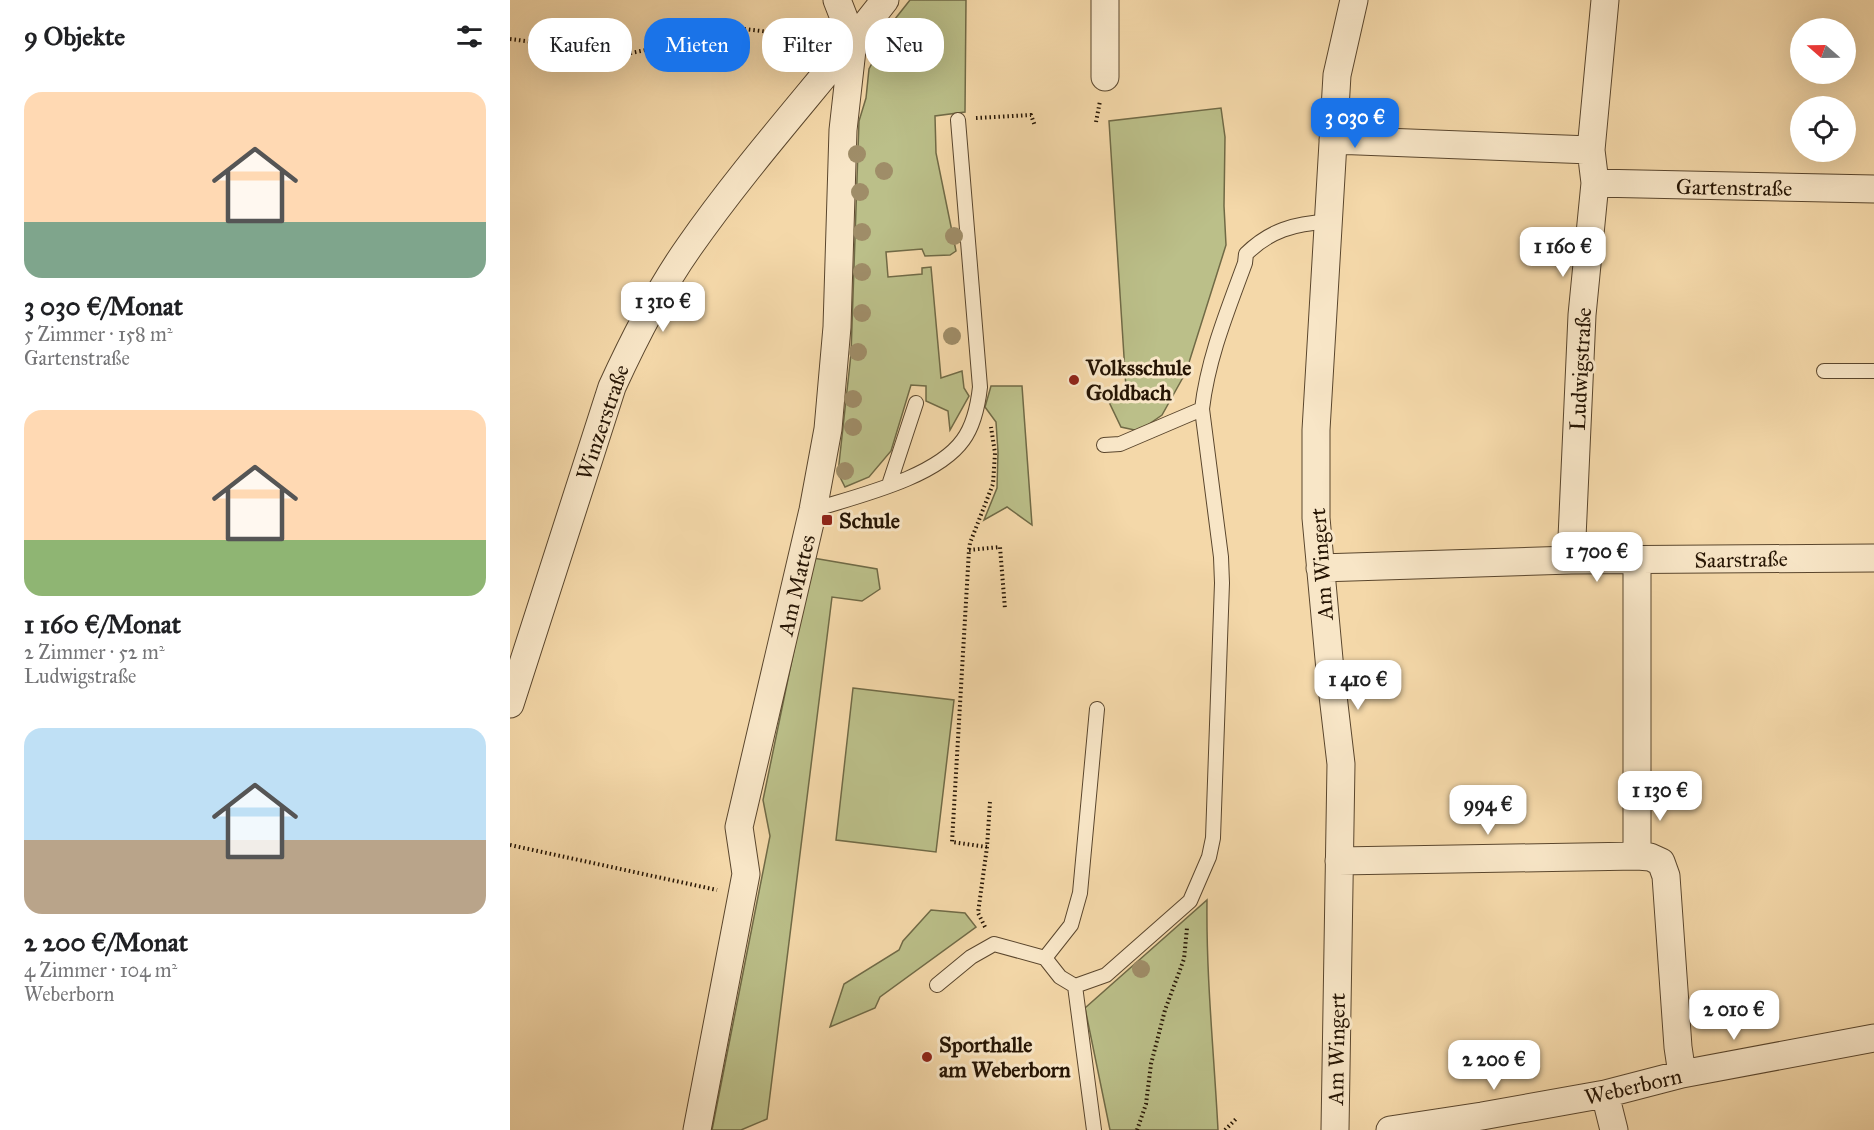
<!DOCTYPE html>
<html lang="de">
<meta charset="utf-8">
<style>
body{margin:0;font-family:"IM FELL Great Primer",serif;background:#f2f2f2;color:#202124;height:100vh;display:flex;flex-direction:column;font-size:22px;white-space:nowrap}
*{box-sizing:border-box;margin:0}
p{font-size:20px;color:#757577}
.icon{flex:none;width:33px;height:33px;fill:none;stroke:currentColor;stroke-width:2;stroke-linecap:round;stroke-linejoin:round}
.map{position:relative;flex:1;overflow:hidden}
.panel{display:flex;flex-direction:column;background:#fff;width:510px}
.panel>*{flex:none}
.banner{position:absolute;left:18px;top:18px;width:570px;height:54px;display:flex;gap:12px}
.needle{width:39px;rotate:290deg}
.buttons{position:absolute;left:1280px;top:18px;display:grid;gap:12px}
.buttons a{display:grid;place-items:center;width:66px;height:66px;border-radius:50%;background:#fff;box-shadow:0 6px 24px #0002;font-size:30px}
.price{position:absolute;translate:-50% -51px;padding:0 14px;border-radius:12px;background:#fff;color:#222;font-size:20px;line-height:39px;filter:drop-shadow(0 2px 3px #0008)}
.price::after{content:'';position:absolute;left:50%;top:36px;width:18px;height:14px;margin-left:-9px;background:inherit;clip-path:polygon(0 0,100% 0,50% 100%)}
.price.selected{background:#1a73e8;color:#fff}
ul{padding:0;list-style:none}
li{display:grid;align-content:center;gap:12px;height:318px;padding:0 24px}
li span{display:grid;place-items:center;height:186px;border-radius:18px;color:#555}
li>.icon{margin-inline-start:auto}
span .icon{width:108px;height:108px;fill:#fffc;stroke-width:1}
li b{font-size:26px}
h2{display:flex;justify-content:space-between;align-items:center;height:72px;padding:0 24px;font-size:26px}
.pill{padding:0 21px;border-radius:24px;background:#fff;box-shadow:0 6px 24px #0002;font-size:21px;line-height:54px}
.pill.selected{background:#1a73e8;color:#fff}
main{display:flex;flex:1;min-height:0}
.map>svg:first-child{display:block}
</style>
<main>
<section class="panel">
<h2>9 Objekte<svg class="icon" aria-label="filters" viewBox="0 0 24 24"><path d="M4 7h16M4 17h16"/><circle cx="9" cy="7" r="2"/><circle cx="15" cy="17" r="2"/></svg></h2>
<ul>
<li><span style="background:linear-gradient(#ffd9b3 70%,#7fa58c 0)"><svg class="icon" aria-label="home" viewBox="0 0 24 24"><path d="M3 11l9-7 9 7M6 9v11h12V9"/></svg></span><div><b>3 030 €/Monat</b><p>5 Zimmer · 158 m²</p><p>Gartenstraße</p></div></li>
<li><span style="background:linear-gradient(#ffd9b3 70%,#8fb573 0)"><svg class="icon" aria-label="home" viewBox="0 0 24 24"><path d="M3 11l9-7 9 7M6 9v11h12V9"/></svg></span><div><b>1 160 €/Monat</b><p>2 Zimmer · 52 m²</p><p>Ludwigstraße</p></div></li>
<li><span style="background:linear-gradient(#bfe0f5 60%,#b9a48a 0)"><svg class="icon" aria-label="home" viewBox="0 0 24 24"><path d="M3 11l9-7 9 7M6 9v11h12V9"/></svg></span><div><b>2 200 €/Monat</b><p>4 Zimmer · 104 m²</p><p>Weberborn</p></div></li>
</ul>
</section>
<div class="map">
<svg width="1364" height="1130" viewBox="0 0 1364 1130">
<rect width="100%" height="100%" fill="#f4d8a9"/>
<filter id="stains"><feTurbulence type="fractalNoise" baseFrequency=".00333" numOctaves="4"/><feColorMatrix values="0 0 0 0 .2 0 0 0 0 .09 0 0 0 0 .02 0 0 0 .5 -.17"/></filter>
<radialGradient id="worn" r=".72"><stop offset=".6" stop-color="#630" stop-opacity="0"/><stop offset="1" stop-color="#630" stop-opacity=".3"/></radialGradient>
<path fill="#bbbf89" stroke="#706a46" stroke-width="1.5" d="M400,0H456L455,112L425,116L426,153L446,251L440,255L415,256L412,249L376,252L378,277L412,274V268L421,267L431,378L452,371L454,388L459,396L440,430L438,411L416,401V386L401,385L381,451L359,477L335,487L328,473L341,354L349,121L356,98L359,69L385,19Z
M711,108L715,137L714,206L716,245L676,372L652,415L629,431L611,427L599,402L600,390L616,388L599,121Z
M481,386H512L522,525L497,507L474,520L487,488L488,452L486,422L475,407Z
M303,558L367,569L370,589L352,601L322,597L257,1119L231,1130H202L260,836L253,800Z
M343,688L444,700L426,852L326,840Z
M697,900C696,977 704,1053 708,1130H600L575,1008Z
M421,910L455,913L466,927L370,997L365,1008L320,1027L334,984L389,950L393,941Z"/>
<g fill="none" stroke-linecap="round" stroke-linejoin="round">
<g stroke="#5a462d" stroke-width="16">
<path id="lane" d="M1314,371H1364
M594,445L610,444L692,409
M379,485L406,403
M303,510C347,496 426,478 453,440C464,425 468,405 470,387L448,120
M535,958L561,925L570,893L587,709
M427,985L461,957L484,944L535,958L550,977L565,986L584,1130
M565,986L596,975L680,901L699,857L703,838L712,583L711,557L692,409C698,358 717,312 735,263L736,254C759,231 785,223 817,222"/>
</g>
<g stroke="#5a462d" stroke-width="29">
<path id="street" d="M595,77V0
M823,140L1081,150
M1085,183L1364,189
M1061,560L1072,315L1085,183L1081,150L1095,0
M1127,560V856L1140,857L1151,862L1156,876L1168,1047L1172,1074
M810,568L1061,560L1364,558
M0,704L102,387C124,339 148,291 179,247C239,161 311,83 375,0
M829,861L1127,856
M1095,1094L1104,1130
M187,1130L236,874L229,827L303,510L318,429L327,327L333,130L343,41L327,0
M825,1130L831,764L820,670L806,518V430L827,75L844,0
M880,1130L972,1116L1095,1094L1172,1074L1364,1038"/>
</g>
<path stroke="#261504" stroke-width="4" stroke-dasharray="1.5 3" stroke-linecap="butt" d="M0,39L116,54L170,43L225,28L312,38
M466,118L521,115L525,126
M586,122L590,101
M459,550L490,547L495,609
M0,845L207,890
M477,847L442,842L459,550L460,543L483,484L485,453L481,427
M475,927L468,913L477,847L480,802
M627,1130L636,1104L641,1064L655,1010L674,959L677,928
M715,1130L726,1119"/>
<use href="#lane" stroke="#f8e6c7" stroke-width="14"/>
<use href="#street" stroke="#f8e6c7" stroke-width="27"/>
</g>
<g fill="#9f8d68">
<circle cx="347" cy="154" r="9"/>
<circle cx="374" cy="171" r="9"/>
<circle cx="350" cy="192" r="9"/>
<circle cx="352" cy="232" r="9"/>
<circle cx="444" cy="236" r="9"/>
<circle cx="352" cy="272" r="9"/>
<circle cx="352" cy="313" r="9"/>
<circle cx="442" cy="336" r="9"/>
<circle cx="348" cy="352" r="9"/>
<circle cx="343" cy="399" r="9"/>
<circle cx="343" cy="427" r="9"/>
<circle cx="335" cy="471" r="9"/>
<circle cx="631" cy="969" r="9"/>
</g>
<g fill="#8f2418" stroke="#f8e6c7" stroke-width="2">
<circle cx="564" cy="380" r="6"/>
<rect x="311" y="514" width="12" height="12" rx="3"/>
<circle cx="417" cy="1057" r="6"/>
</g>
<g text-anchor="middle" stroke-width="6" stroke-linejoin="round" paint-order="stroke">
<g font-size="22" fill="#261504" stroke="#f8e6c7">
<text transform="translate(1224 187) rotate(1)" y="8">Gartenstraße</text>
<text transform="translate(1070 369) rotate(-87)" y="8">Ludwigstraße</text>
<text transform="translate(92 422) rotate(-71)" y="8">Winzerstraße</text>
<text transform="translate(1231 559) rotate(-1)" y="8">Saarstraße</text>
<text transform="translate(811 564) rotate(-94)" y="8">Am Wingert</text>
<text transform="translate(286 585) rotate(-77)" y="8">Am Mattes</text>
<text transform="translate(826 1049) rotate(-89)" y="8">Am Wingert</text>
<text transform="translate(1123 1086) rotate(-13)" y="8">Weberborn</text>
</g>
<g font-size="22" font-weight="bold" fill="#261504" stroke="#f8e6c7" text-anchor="start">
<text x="576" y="375">Volksschule<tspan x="576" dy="25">Goldbach</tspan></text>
<text x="329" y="528">Schule</text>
<text x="429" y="1052">Sporthalle<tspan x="429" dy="25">am Weberborn</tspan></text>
</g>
</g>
<rect width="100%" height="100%" filter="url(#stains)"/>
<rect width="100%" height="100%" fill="url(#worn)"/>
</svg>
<div class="buttons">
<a><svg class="needle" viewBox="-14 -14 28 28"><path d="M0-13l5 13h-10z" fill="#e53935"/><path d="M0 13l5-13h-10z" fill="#757577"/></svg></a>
<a><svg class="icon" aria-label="locate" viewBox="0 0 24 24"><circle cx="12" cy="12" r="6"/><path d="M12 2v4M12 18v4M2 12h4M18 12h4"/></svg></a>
</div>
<b class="price selected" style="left:845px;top:149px">3 030 €</b>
<b class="price" style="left:1053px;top:278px">1 160 €</b>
<b class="price" style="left:153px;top:333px">1 310 €</b>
<b class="price" style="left:1087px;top:583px">1 700 €</b>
<b class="price" style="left:848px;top:711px">1 410 €</b>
<b class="price" style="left:1150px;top:822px">1 130 €</b>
<b class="price" style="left:978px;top:836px">994 €</b>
<b class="price" style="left:1224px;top:1041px">2 010 €</b>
<b class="price" style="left:984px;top:1091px">2 200 €</b>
<div class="banner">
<a class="pill">Kaufen</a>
<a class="pill selected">Mieten</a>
<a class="pill">Filter</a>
<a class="pill">Neu</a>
</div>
</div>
</main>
